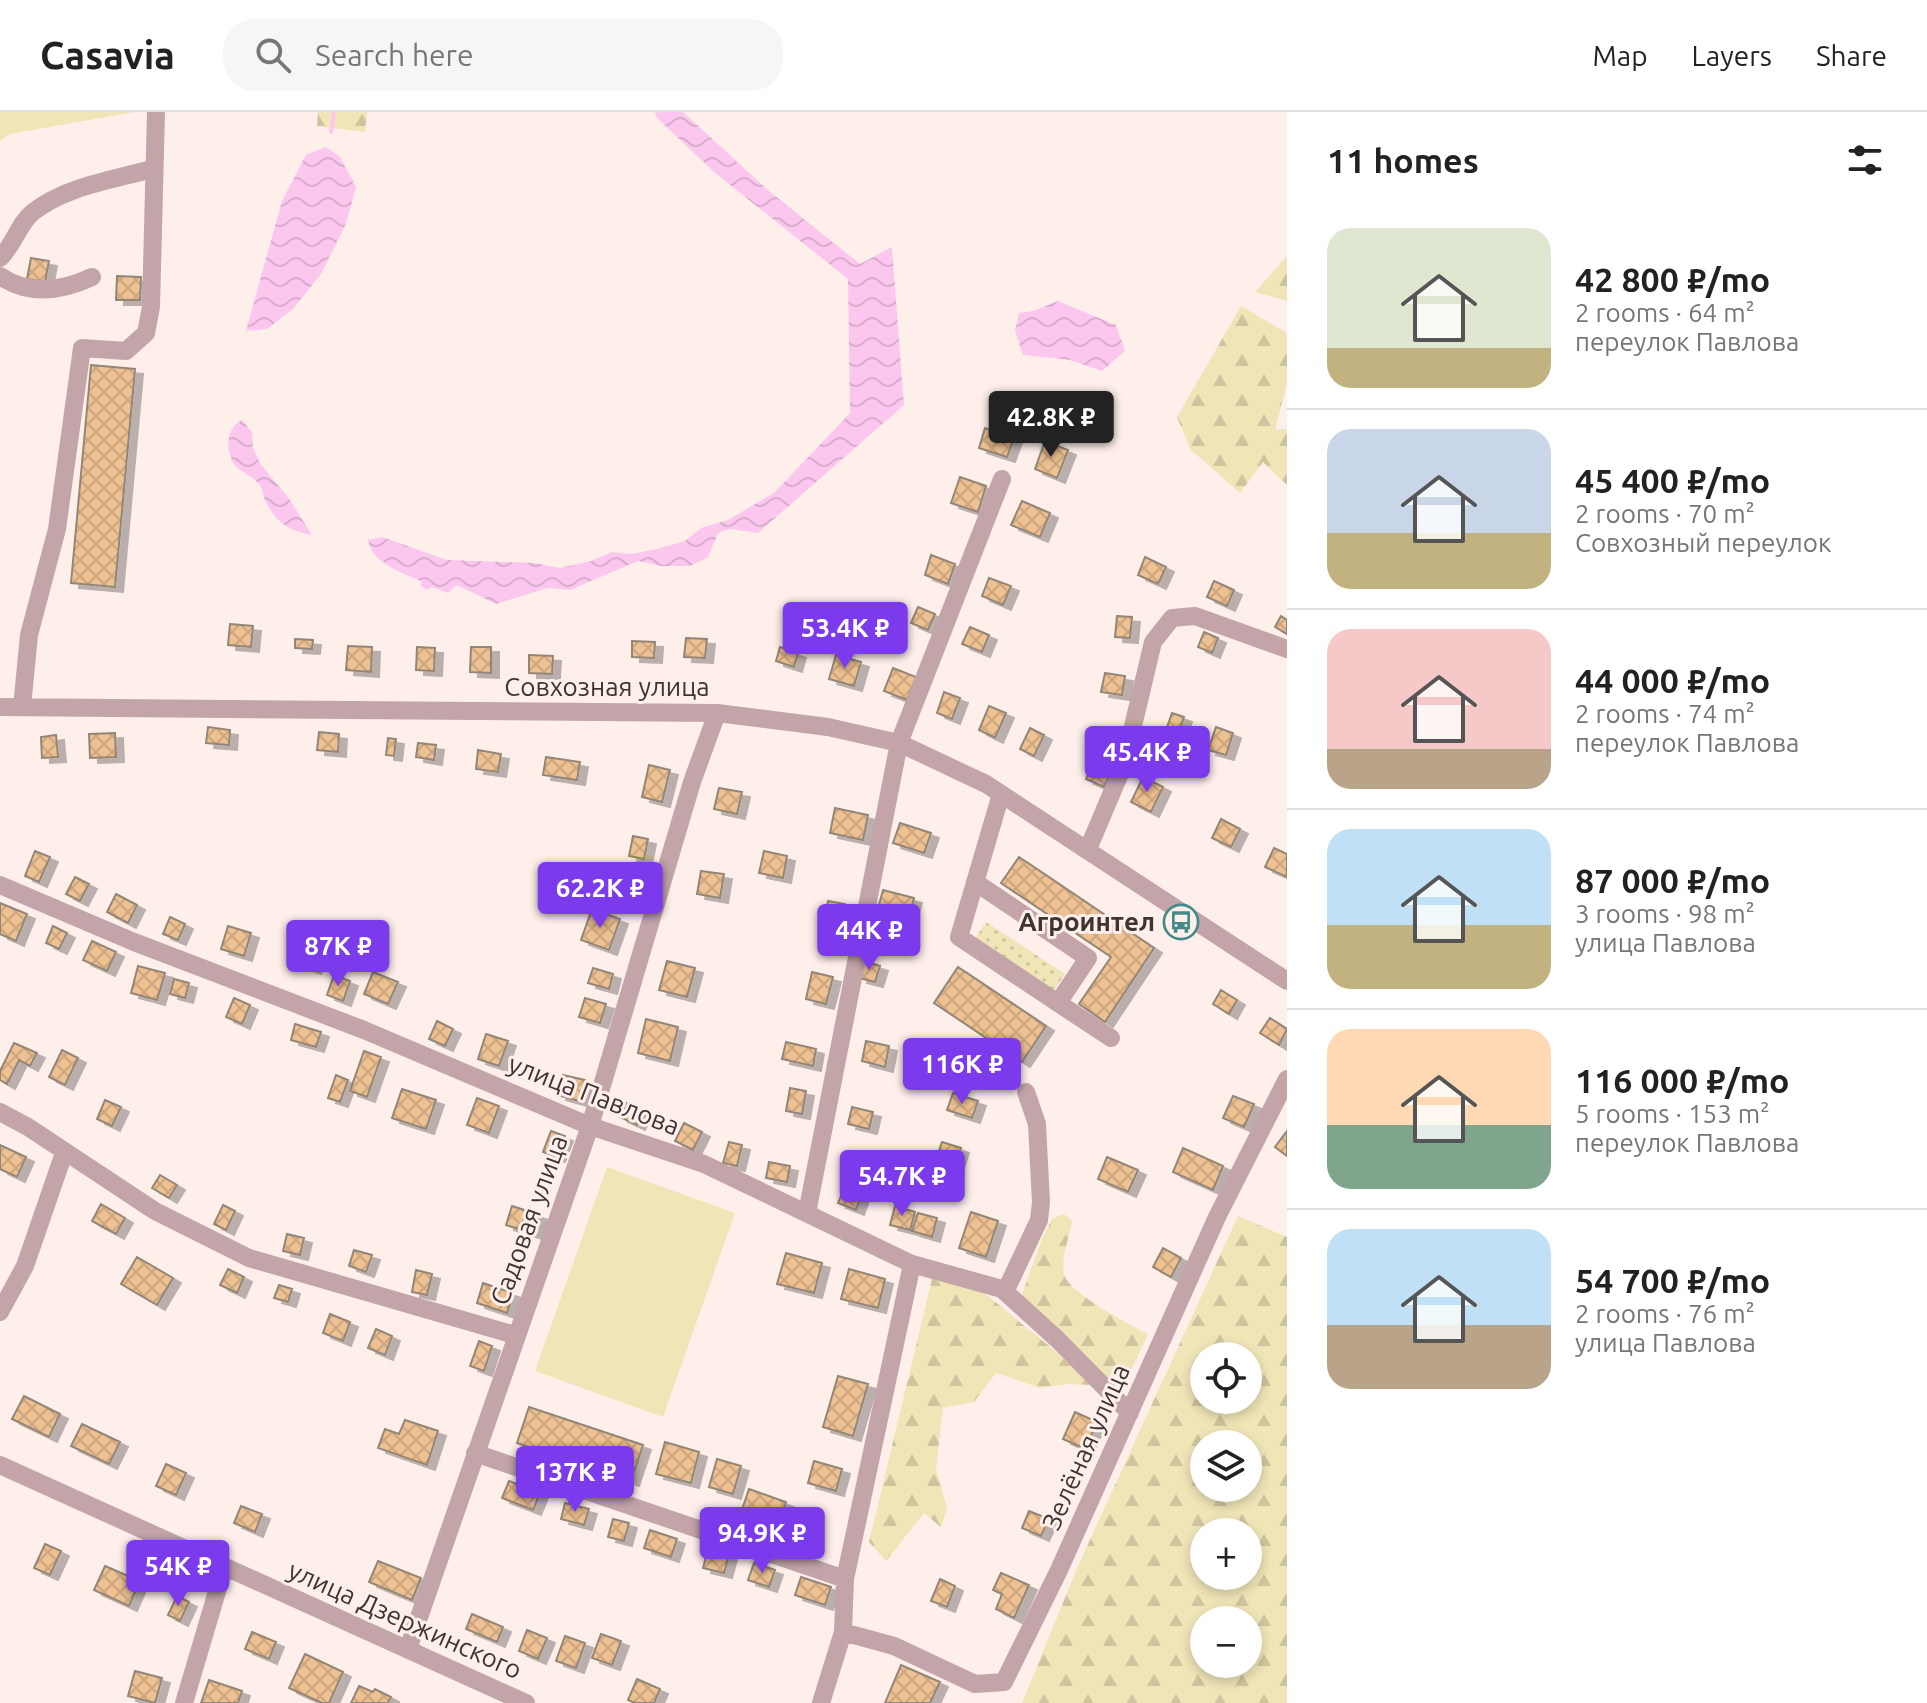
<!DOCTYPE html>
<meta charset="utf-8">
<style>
body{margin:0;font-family:Ubuntu,sans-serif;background:#f6f6f6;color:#222;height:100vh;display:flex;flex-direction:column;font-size:30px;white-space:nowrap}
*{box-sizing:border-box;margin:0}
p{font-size:26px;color:#767676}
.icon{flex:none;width:44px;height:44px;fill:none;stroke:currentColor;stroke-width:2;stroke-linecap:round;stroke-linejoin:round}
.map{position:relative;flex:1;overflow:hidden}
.drawer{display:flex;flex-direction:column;background:#fff;width:640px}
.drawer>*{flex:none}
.buttons{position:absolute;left:1190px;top:1230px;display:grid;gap:16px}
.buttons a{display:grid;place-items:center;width:72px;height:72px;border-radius:50%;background:#fff;box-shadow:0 4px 12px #0003;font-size:40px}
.price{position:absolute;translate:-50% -68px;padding:0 18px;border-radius:8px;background:#7c3aed;color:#fff;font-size:26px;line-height:52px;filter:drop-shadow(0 2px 4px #0008)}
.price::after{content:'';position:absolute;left:50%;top:48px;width:24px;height:18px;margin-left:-12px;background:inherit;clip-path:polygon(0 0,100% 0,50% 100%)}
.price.current{background:#222;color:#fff}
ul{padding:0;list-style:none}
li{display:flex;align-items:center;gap:24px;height:200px;padding:0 40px}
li+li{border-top:2px solid #e0e0e0}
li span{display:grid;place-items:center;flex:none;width:224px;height:160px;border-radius:24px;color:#555}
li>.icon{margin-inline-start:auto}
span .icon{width:96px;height:96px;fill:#fffc;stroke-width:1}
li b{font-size:34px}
h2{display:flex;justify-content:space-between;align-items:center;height:96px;padding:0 40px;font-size:34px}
header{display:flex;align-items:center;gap:48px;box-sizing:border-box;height:112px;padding:0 40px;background:#fff;border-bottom:2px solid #e0e0e0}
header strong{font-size:38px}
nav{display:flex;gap:44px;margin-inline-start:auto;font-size:28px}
.search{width:560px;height:72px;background:#f6f6f6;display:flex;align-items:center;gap:20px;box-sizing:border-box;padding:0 28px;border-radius:32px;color:#767676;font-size:30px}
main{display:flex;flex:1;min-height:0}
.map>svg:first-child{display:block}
</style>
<header>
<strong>Casavia</strong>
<div class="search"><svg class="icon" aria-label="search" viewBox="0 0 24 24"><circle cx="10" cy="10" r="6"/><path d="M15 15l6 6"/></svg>Search here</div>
<nav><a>Map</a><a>Layers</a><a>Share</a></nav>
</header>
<main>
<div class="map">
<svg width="1287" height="1591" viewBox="0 0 1287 1591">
<defs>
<pattern id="forest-firs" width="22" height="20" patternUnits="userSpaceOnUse" patternTransform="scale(2)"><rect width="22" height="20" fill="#efe5b7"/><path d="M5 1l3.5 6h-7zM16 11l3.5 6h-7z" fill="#cec59e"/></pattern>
<pattern id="park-dots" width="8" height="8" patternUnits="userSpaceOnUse" patternTransform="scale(2)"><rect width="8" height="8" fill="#efe5b7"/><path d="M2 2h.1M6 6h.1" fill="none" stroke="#cec59e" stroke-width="1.8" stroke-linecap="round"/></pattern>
<pattern id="water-waves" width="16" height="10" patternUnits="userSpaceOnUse" patternTransform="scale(2)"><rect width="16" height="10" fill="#fcc7ef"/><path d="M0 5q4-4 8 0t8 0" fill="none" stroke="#d9accd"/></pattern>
<pattern id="building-cross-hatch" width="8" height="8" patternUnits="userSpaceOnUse" patternTransform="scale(2)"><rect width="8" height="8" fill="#eec192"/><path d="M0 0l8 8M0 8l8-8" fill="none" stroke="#cda67e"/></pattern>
<filter id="shadow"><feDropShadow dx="8" dy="5" stdDeviation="0" flood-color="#0004"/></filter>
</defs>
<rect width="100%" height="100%" fill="#feefeb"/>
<path fill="#efe5b7" d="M0,0H134L10,22L0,29Z
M607,1055L735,1101L663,1305L535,1259Z"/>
<path fill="url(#forest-firs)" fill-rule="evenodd" d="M318,0H367L365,20L317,14Z
M1287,144V189L1255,180Z
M1241,194L1287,221V271L1275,318L1287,317V373L1263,350L1240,381L1191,338L1177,305Z
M1064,1102L1072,1109C1070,1125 1059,1149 1065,1165C1074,1184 1129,1212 1148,1222L1121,1280L1021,1185L1042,1127L1052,1107Z
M1238,1104L1287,1125V1591H1022L1078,1454ZM1204,1244H1248V1288H1204ZM1204,1332H1248V1376H1204ZM1248,1420V1464H1204V1420ZM1248,1508V1552H1204V1508Z
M932,1167L983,1180L1054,1238L1092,1273L1067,1272L1040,1276L996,1261L974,1290L943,1296L936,1356L947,1397L941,1415L924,1401L886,1449L869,1430Z"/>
<path fill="url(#park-dots)" d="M986,810L1065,862L1053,880L974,828Z"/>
<path fill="url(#water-waves)" d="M655,0H683L769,79L860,152L892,135L904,293L758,421L730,417L718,421L708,445L690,454H661L638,449L570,478L548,476L496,492L457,473L448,481L432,475L426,478L421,474V469C402,461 372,451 368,428L382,425L447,448L535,451L560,456L591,449L612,440L632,442L657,437L685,429L701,416L728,408L774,381L850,301L848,167L714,60L657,6Z
M326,35L340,45L356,75L346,112L321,162L293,197L267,217L246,219L282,89L306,43Z
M1058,189L1116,213L1125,239L1102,259L1070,248L1023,243L1015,218L1019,201L1033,199Z
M242,308L252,320L253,336L261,353L288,385L312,423C289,419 276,411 265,388C263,383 263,376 258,371C252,364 240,360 234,352C225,337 226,316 242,308Z"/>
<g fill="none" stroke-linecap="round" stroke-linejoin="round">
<path stroke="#fcc7ef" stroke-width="4" d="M331,20L334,0"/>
</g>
<path fill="url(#building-cross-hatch)" stroke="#948677" stroke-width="2" filter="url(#shadow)" d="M31,146L49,149L45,170L27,167Z
M117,164L141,165L140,188H116Z
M91,253L135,257L115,475L71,471Z
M985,316L1014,326L1007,345L979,336Z
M1045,329L1068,338L1057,366L1035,357Z
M960,365L986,374L978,400L951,391Z
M1022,389L1050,401L1040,425L1011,413Z
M931,443L955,452L948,472L925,463Z
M1145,445L1166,455L1158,472L1138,463Z
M989,466L1011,474L1003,493L982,484Z
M1214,469L1234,478L1227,494L1207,485Z
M918,495L935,502L928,518L911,511Z
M1117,504L1132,505L1130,526L1115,525Z
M1281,504L1287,508V522L1275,515Z
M230,512L253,514L251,535L228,533Z
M970,515L989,523L982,540L962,532Z
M1204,520L1218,526L1212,541L1198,535Z
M686,526L707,527L705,546L684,545Z
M295,527L313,528L312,537L295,536Z
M632,529L655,530L654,546L632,545Z
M348,534L372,535L371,560L346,558Z
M417,535L435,536L434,559L416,558Z
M471,535H491V561L470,560Z
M780,535L798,541L794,555L776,549Z
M529,543L553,544L552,562L529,561Z
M836,543L861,550L854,574L829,567Z
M893,556L916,565L907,588L884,579Z
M1105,561L1125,564L1122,583L1101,580Z
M944,580L960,586L952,607L937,601Z
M989,594L1006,601L995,626L979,618Z
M1172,601L1184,605L1177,626L1165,621Z
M208,615L230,618L229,633L206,631Z
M1216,615L1233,621L1226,643L1208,638Z
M1030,616L1044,623L1034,644L1020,637Z
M319,620L339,622L338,640L317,638Z
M115,621L116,645L90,646L89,622Z
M56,623L58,645L42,646L41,625Z
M388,626L396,627L394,644L386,643Z
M418,631L436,633L434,648L416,645Z
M478,638L501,642L498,660L476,657Z
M1096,644L1115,653L1104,675L1086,667Z
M546,645L580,650L577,668L543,663Z
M649,653L670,658L662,690L642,685Z
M1143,665L1163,675L1151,700L1131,690Z
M719,676L742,680L737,702L714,697Z
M835,696L868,703L863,728L830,721Z
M1221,707L1240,717L1231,735L1212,726Z
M900,711L931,721L924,741L893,731Z
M633,724L648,727L644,747L629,744Z
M1274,736L1287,742V765L1265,755Z
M35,739L50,745L39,770L25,764Z
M764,739L787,744L783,766L759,761Z
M1019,745L1154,836L1105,910L1079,892L1111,845L1001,771Z
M701,759L724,762L720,786L697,782Z
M75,765L89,772L80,789L66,782Z
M883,778L914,786L908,808L877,800Z
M116,782L137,793L128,811L107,800Z
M828,789L845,792L841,810L825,807Z
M0,791L27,802L16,829L0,822Z
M592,797L620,807L609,838L581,828Z
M170,805L185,812L178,828L163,822Z
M53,814L67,821L59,837L46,831Z
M228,814L251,821L244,844L221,837Z
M307,823L323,829L313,857L297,851Z
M92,829L116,840L107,859L83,848Z
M667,849L695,856L687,885L659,878Z
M864,849L880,854L875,870L859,866Z
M138,854L165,861L157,888L131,881Z
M958,855L1046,914L1022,950L934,891Z
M593,856L613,862L609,877L588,871Z
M373,860L398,870L388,892L364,882Z
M812,860L833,865L826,892L806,887Z
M334,863L350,869L343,889L327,883Z
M174,867L189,871L185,886L170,882Z
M1221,878L1237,888L1229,902L1213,892Z
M234,886L250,893L242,912L226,905Z
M585,886L606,892L600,911L579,905Z
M1270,906L1287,917L1279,933L1260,921Z
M646,907L678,915L670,949L638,941Z
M437,909L453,917L445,934L429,927Z
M295,912L321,920L316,935L291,928Z
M486,922L508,929L499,954L478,947Z
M866,929L889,934L885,955L862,949Z
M786,930L816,937L813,954L782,947Z
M14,931L37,941L30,954L19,948L7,972L0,968V959Z
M62,938L78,946L65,973L49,965Z
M364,939L381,945L367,985L350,979Z
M336,963L348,968L340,990L328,986Z
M563,963L585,968L579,989L558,983Z
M790,976L806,979L802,1002L786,999Z
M402,977L436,988L426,1017L392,1006Z
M953,981L978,989L972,1006L947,998Z
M1233,984L1254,992L1244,1015L1223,1006Z
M477,986L499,994L489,1021L467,1013Z
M105,988L121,995L112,1014L97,1007Z
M627,991L644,999L637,1013L620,1005Z
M852,995L873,1000L869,1017L848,1012Z
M684,1011L702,1020L693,1038L675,1029Z
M551,1019L565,1024L557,1045L543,1040Z
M1287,1019V1044L1275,1035Z
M729,1030L742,1033L737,1054L723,1051Z
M942,1030L961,1036L954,1057L935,1050Z
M0,1033L26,1045L17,1065L0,1057Z
M1183,1036L1223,1054L1213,1078L1173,1060Z
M1107,1045L1138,1058L1128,1080L1098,1067Z
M769,1050L790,1054L787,1070L766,1066Z
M160,1063L177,1073L169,1086L152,1076Z
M844,1077L861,1084L856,1098L838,1091Z
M101,1092L125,1106L116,1122L92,1109Z
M223,1093L235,1099L226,1118L214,1112Z
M512,1094L540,1103L534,1122L506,1113Z
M895,1094L915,1100L910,1118L890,1113Z
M971,1100L998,1109L986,1145L959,1136Z
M918,1101L937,1106L932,1125L912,1119Z
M287,1122L304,1126L300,1143L283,1139Z
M1163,1136L1181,1146L1171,1165L1153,1155Z
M354,1138L372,1143L366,1160L349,1154Z
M786,1141L822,1151L814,1181L777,1172Z
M137,1145L173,1166L157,1193L121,1172Z
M228,1157L244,1165L237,1181L220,1173Z
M849,1157L885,1167L878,1196L841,1187Z
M416,1158L432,1162L427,1183L412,1180Z
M483,1171L513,1181L507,1201L477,1191Z
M279,1173L292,1177L288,1190L274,1186Z
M330,1202L350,1210L343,1229L323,1221Z
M376,1217L392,1224L385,1243L368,1236Z
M479,1229L492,1234L484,1259L470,1254Z
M838,1264L868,1272L853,1324L823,1315Z
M24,1284L60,1302L49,1325L12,1307Z
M529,1295L643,1333L631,1369L517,1331Z
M1075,1300L1097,1310L1085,1337L1063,1327Z
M405,1308L438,1319L427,1353L378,1336L385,1317L399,1322Z
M82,1312L120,1330L109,1352L71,1334Z
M665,1330L699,1340L691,1371L656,1362Z
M717,1347L741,1354L733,1382L709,1375Z
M814,1349L842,1357L836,1379L808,1371Z
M166,1352L186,1361L176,1383L156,1374Z
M509,1369L540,1381L533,1398L502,1386Z
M749,1377L786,1390L776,1421L738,1409Z
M565,1391L589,1397L584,1413L561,1407Z
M241,1394L262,1402L255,1420L234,1411Z
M1029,1399L1049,1407L1041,1424L1022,1416Z
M613,1407L629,1411L624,1429L608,1425Z
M650,1418L677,1427L671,1445L644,1436Z
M45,1432L61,1439L50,1463L34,1456Z
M708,1437L729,1443L724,1461L703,1456Z
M378,1449L421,1466L412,1488L369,1470Z
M754,1451L775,1458L769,1475L748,1468Z
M105,1454L140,1469L129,1494L94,1478Z
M1001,1461L1029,1473L1014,1506L996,1497L1002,1482L993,1478Z
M801,1465L831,1475L825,1493L795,1483Z
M940,1467L955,1474L947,1495L931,1489Z
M177,1484L189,1490L180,1509L168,1503Z
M472,1502L503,1515L497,1530L466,1517Z
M527,1518L547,1526L538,1547L519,1539Z
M252,1520L276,1530L269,1547L245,1537Z
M601,1522L621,1529L612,1553L592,1546Z
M565,1524L585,1531L576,1556L556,1549Z
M305,1542L343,1560L329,1591H322L289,1576Z
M901,1553L940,1570L930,1591H885Z
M135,1559L162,1566L155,1591L128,1584Z
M637,1567L660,1577L654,1591H635L628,1588Z
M209,1568L242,1579L238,1591H201Z
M359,1574L373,1580L375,1577L391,1585L388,1591H351Z"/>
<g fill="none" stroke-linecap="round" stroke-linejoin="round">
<path stroke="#c2a4a9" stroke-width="18" d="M0,146C14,133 19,111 33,100C66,74 113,68 152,57
M0,164C29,184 62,179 92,165
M0,595L717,601L828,615L899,631L986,672L1287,869
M22,595L29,523L57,417L82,236L126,239L146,221L151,195L156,0
M1001,682L959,825L1058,891
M1088,737L1124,652L1153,530L1172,506L1195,504L1287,537
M975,770L1088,846L1058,891L1111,926
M0,773L134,830L364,918L590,1014L704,1052L912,1152L1002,1177L1057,1227L1130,1301
M0,1000L28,1015L155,1099L249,1146L515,1223
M807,1101L899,631L1002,367
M1005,1180L1039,1108L1041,1090L1037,1012L1026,980
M0,1200L25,1154L64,1041
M475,1341L845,1467
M0,1353L526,1591
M843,1520L894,1534L975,1572L1004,1570L1059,1458L1217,1105L1287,967
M408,1537L590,1014L692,670L717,601
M184,1591L224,1456
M821,1591L843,1520L845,1467L912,1152"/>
</g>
<defs>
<g id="bus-ring" transform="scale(1.8)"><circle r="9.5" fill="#feefeb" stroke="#448b87" stroke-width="1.5"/><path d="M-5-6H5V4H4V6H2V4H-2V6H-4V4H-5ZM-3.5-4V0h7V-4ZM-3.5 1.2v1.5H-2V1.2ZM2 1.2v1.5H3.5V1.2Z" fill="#448b87"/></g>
</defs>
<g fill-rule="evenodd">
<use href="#bus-ring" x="1181" y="810"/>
</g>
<g text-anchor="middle" stroke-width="6" stroke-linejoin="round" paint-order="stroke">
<g font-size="26" fill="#3e3532" stroke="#feefeb">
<text x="607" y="584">Совхозная улица</text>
<text transform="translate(594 983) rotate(21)" y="9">улица Павлова</text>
<text transform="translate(529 1108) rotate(-70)" y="9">Садовая улица</text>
<text transform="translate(1086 1335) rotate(-66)" y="9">Зелёная улица</text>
<text transform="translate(405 1508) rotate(24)" y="9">улица Дзержинского</text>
</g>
<g font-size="26" font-weight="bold" fill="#3e3532" stroke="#feefeb" text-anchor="end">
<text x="1155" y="819">Агроинтел</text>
</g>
</g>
</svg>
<div class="buttons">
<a><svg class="icon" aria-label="locate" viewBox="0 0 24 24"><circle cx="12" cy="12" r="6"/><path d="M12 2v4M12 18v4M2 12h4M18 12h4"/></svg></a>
<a><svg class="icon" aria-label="layers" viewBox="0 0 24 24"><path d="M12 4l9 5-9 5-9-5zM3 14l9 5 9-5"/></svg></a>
<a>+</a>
<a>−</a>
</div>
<b class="price current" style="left:1051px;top:347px">42.8K ₽</b>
<b class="price" style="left:845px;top:558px">53.4K ₽</b>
<b class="price" style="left:1147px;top:682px">45.4K ₽</b>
<b class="price" style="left:600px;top:818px">62.2K ₽</b>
<b class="price" style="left:869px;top:860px">44K ₽</b>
<b class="price" style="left:338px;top:876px">87K ₽</b>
<b class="price" style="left:962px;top:994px">116K ₽</b>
<b class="price" style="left:902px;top:1106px">54.7K ₽</b>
<b class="price" style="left:575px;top:1402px">137K ₽</b>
<b class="price" style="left:762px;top:1463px">94.9K ₽</b>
<b class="price" style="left:178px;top:1496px">54K ₽</b>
</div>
<section class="drawer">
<h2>11 homes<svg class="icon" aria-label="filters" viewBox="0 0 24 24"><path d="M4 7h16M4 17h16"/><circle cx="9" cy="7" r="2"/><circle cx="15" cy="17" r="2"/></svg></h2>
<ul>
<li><span style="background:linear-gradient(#dfe7d0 75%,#c2b280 0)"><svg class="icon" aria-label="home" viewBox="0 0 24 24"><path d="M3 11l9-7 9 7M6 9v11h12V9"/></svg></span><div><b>42 800 ₽/mo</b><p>2 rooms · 64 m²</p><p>переулок Павлова</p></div></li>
<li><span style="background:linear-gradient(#c9d6e8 65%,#c2b280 0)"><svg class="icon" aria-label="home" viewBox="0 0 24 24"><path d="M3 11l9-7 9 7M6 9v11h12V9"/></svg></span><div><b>45 400 ₽/mo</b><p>2 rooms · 70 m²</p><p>Совхозный переулок</p></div></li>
<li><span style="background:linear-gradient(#f6c9c9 75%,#b9a48a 0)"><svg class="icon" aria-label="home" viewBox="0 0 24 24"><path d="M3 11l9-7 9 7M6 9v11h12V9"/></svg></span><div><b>44 000 ₽/mo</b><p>2 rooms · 74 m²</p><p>переулок Павлова</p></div></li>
<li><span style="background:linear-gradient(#bfe0f5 60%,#c2b280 0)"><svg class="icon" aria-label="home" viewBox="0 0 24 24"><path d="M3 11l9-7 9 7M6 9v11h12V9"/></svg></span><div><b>87 000 ₽/mo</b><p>3 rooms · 98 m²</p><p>улица Павлова</p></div></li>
<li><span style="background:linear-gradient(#ffd9b3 60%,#7fa58c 0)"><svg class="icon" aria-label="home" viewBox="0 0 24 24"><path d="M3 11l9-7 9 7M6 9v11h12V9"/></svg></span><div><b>116 000 ₽/mo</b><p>5 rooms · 153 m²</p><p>переулок Павлова</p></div></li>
<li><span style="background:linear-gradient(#bfe0f5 60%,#b9a48a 0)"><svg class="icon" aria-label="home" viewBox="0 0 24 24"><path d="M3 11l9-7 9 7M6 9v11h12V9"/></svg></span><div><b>54 700 ₽/mo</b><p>2 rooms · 76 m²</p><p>улица Павлова</p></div></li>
</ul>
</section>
</main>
